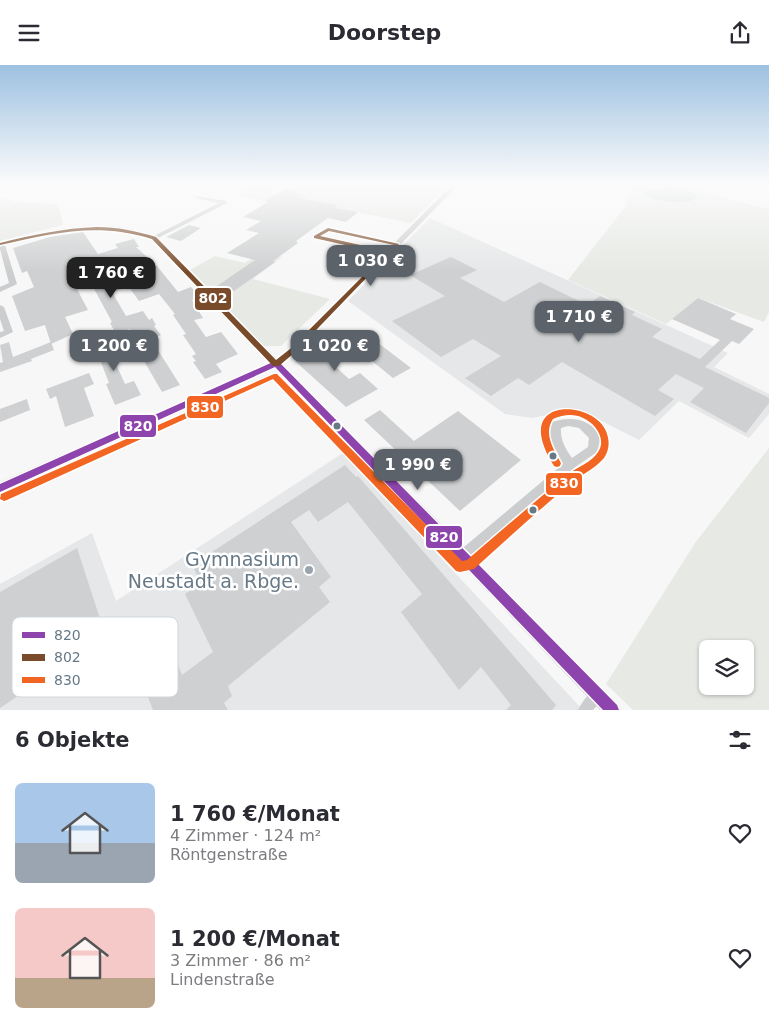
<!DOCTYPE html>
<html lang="de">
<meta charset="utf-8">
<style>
body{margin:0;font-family:"DejaVu Sans",sans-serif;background:#f7f7f7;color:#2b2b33;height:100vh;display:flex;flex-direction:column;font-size:19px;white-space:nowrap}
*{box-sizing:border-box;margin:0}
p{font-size:16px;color:#7c7c81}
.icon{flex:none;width:28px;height:28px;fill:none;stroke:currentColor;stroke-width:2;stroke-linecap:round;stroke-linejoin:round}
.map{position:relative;height:645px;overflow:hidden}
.side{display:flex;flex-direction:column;background:#fff;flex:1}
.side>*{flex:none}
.buttons{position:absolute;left:699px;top:575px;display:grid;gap:10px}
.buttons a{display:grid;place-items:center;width:55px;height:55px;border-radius:8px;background:#fff;box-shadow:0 1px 4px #0004;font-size:25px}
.price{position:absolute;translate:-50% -42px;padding:0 11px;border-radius:10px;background:#5c626a;color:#fff;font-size:16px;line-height:32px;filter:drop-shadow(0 1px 2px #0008)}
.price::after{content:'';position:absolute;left:50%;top:30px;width:15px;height:11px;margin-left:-8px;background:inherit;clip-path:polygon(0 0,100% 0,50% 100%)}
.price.selected{background:#222;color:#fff}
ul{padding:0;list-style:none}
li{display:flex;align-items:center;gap:15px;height:125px;padding:0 15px}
li span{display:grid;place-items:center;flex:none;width:140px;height:100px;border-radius:8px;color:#555}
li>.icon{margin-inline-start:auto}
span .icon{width:60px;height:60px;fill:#fffc;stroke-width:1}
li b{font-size:21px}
h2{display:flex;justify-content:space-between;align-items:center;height:60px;padding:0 15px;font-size:21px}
header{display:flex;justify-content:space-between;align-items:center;height:65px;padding:0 15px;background:#fff;font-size:22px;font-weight:800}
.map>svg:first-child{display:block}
</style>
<header><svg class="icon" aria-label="menu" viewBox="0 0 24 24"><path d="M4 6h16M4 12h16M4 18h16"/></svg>Doorstep<svg class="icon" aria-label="share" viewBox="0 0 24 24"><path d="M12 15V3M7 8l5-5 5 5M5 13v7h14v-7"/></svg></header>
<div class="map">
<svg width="769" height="645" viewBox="0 0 769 645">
<rect width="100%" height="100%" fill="#f7f7f7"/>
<path fill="#e6e7e8" d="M430,153L728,288L714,302L769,329V349L749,373L679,336L639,375L578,344L532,353L505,349L348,236Z
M343,388L583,645H0V519L92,468L116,536Z"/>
<path fill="#e6e9e4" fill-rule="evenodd" d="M250,117H441L449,119L411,158L335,143L338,140L299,133L304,130L295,128L298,125C287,123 277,122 268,127L276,130L265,136L234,130L248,124L252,117Z
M638,117H667L763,143L769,142V247L764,257L698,233L666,259L568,215L625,142L630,124Z
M0,133L17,137L58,139L63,160L0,176Z
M261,187L282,192L253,214L330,234L281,281H263L190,205L215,191L245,198Z
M769,383V645H633L606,619L695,478ZM708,584H745V621H708Z"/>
<path fill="#ccd4d7" d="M665,123L680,124L696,129L697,133C685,141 663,136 650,133L645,128L648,125L658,126Z"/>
<path fill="#ced0d1" d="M286,123L298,126L295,128L305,130L299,133L338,140L335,143L358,147L346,157L328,153L296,176L298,178L273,196L275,197L234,226L217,221L255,195L227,188L259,168L246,165L261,156L243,152L268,137L265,136Z
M189,160L201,163L181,176L166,172Z
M83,167L98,189L118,183L115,179L134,174L139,182H136L157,201L178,227L191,222L201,232L192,235L203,253L194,255L206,272L221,267L238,289L216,299L222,307L205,314L193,297L196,296L192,291L196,289L183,270L186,269L173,250L175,249L159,229L139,236L129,222L112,227L126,251L143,246L149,255L152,253L156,260L154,261L161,270L151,274L180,320L162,327L140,289L143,288L141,284L130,264L116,269L110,258L112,257L79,196L66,203L88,245L65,252L73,269L51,279L45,260L25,266L12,231L34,222L27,206L22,208L13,183L50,172Z
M451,192L477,205L460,213L504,237L540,217L587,240L600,231L635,247L632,250L662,264L652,272L700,294L720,275L672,254L698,233L736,249L730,254L754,264L739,279L732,276L705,302L769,333V338L746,368L690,337L704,323L676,309L658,325L674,334L655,351L562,297L529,320L518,313L491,331L465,313L501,291L473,274L441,292L392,256L445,231L410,210Z
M103,266L112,288L115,287L119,295L115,297L125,319L134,316L141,330L115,340L106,319L109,318L92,274L96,273L94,269Z
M338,268L350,278L323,290L349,314L360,308L378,324L346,342L295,296L315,287L308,281Z
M373,274L411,303L393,313L356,283Z
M9,277L13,292L51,277L54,285L31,294L32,296L0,307V298L3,297L0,280Z
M89,308L94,319L84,323L94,351L65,362L56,331L50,334L46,324Z
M27,334L30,345L0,357V344Z
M380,345L414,376L458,346L521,395L460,446L364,355Z
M345,400L356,412L358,411L556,640L552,645H506L511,640L481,602L459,625L401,547L422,529L348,437L318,457L309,445L291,457L331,512L319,522L330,537L228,621L232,631L224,638L228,645H153L139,608L172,584L182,610L213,587L185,529L201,518L192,500Z
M77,483L106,572L0,643V527Z"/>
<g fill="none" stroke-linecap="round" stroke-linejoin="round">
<path fill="#cccdce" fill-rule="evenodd" d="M597,623L602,625L604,630L602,635L593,645H578C582,637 589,627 597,623Z"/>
<path fill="#cccdce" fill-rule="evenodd" d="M455,117H461L295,288L282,299L464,482L563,399C555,386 545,372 552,357C571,351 590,353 601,372L597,387L574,403L473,492L618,639L621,645H600L275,303L0,428V417L270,298L152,174C104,155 54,168 5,180L17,219L0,227V222L9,218L0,184V177C50,165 104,151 154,171L219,138L195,133V131L227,136V138L158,173L277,294L289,284ZM568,361L579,363L589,373L588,382L572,393C565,383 560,374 561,363Z
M0,240L4,242L13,267L0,273V267L4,266L0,254Z"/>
<g stroke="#fff" stroke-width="3">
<path id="bus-1" d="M273,297H279L617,640L619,645H603L275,302L0,427V419Z"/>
</g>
<g stroke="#fff" stroke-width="3">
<path id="bus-2" d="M97,162C117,162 136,166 156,172L276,295L290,284L385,189L314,173V171L328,163L399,179L294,288L279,301H273L152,174C97,157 54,168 0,180V178C32,170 64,163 97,162ZM329,166L394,180L387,186L320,171Z"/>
</g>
<g stroke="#fff" stroke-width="3">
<path id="bus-3" d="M274,309H277L462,496L467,495C501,466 535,436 570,408C579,401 592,397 598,387C607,374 595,358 583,353C573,348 563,350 553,354C543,369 554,385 561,398L560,401L557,402L554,401C548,391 542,380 541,369C538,334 592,340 605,364C610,374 610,384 604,393C596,403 581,410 571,418C538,446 506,475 474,504L460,507L456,506L273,314L7,435L4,436L0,434L1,429Z"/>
</g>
<use href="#bus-1" fill="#8e44ad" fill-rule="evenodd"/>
<use href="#bus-2" fill="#7a4b2a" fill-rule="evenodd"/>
<use href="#bus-3" fill="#f26522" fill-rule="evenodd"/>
</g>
<linearGradient id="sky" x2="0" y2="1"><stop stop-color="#9dc1e1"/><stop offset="0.57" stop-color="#fbfbfb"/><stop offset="1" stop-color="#fbfbfb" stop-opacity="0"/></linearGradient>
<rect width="769" height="207" fill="url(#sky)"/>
<g fill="#677987" stroke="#fff" stroke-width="2">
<circle cx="337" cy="361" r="4.5"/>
<circle cx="553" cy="391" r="4.5"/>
<circle cx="533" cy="445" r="4.5"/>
</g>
<circle fill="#99a5ae" stroke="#fff" stroke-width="2" cx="309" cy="505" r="5"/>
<g text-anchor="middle" stroke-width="5" stroke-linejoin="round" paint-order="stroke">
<g font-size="19" fill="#677987" stroke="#fff" text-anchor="end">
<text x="299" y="501">Gymnasium<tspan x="299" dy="22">Neustadt a. Rbge.</tspan></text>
</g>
</g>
<rect x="12" y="552" width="166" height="80" rx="8" fill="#fff" stroke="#d1d7db" stroke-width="1"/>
<rect x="22" y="567" width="23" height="6" fill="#8e44ad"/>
<rect x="22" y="589" width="23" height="7" fill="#7a4b2a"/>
<rect x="22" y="612" width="23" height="6" fill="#f26522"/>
<g font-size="14" fill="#677987">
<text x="54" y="575">820</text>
<text x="54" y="597">802</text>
<text x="54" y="620">830</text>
</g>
<g stroke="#fff" stroke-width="2">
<rect x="194" y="222" width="38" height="24" rx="5" fill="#7a4b2a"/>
<rect x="186" y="330" width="38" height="24" rx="5" fill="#f26522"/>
<rect x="119" y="349" width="38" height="24" rx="5" fill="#8e44ad"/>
<rect x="545" y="407" width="38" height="24" rx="5" fill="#f26522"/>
<rect x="425" y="460" width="38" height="24" rx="5" fill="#8e44ad"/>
</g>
<g font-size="14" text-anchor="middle" font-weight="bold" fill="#fff">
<text x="213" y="238">802</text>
<text x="205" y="347">830</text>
<text x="138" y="366">820</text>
<text x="564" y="423">830</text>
<text x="444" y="477">820</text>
</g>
</svg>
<div class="buttons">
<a><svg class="icon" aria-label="layers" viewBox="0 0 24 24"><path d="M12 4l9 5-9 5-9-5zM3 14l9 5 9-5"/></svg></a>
</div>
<b class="price" style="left:371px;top:222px">1 030 €</b>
<b class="price selected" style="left:111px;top:234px">1 760 €</b>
<b class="price" style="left:579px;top:278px">1 710 €</b>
<b class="price" style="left:114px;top:307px">1 200 €</b>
<b class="price" style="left:335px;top:307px">1 020 €</b>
<b class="price" style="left:418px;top:426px">1 990 €</b>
</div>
<section class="side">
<h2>6 Objekte<svg class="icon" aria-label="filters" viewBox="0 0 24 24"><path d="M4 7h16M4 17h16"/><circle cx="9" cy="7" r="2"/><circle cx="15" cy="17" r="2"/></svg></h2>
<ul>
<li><span style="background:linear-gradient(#a9c7e8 60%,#9aa5b1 0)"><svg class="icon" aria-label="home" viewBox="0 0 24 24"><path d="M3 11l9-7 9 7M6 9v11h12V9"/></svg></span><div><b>1 760 €/Monat</b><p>4 Zimmer · 124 m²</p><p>Röntgenstraße</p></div><svg class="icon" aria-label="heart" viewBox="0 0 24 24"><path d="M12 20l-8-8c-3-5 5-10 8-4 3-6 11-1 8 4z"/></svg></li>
<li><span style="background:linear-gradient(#f6c9c9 70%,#b9a48a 0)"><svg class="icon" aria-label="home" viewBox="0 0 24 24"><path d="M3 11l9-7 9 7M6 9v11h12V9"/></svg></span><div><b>1 200 €/Monat</b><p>3 Zimmer · 86 m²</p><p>Lindenstraße</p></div><svg class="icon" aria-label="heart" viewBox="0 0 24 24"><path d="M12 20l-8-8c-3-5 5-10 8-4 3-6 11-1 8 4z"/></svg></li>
</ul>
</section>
